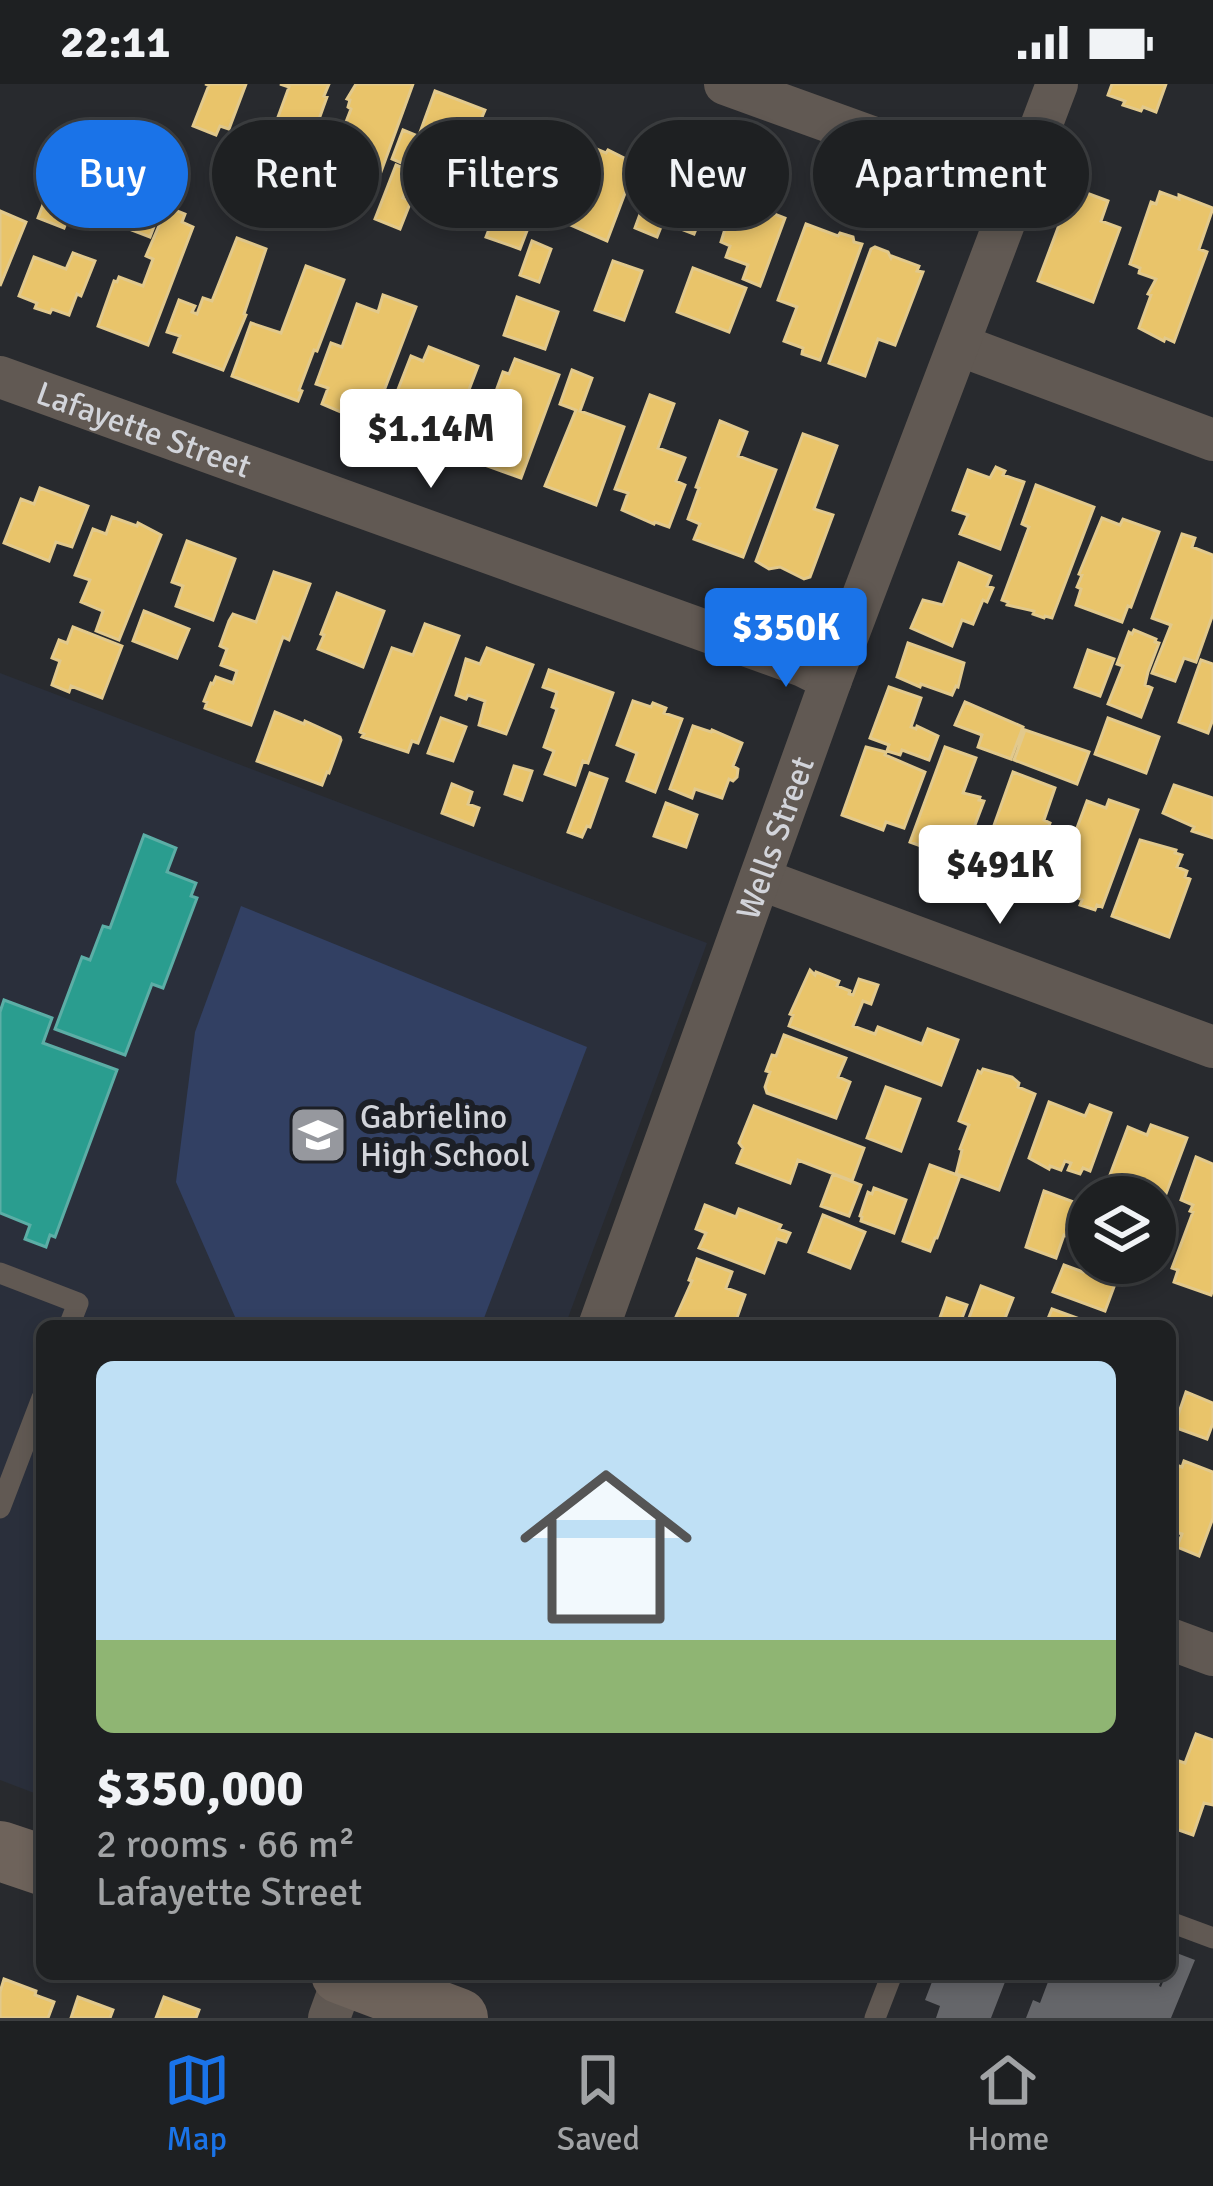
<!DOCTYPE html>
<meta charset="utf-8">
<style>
body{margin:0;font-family:Signika,sans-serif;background:#26282a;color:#f1f3f6;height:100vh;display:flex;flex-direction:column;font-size:45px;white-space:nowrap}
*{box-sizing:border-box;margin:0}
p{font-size:39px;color:#a1a3a5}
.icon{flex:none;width:66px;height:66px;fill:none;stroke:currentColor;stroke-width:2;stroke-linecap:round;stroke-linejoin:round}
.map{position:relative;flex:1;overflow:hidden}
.side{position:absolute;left:36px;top:1236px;width:1140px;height:660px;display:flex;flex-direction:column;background:#1e2022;border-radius:18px;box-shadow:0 6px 18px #0003,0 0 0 3px #3c3e40}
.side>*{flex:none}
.banner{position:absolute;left:36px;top:36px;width:1143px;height:108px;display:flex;gap:24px}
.buttons{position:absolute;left:1068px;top:1092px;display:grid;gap:24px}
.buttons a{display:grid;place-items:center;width:108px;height:108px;border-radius:50%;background:#1e2022;box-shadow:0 6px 18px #0003,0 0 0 3px #3c3e40;font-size:60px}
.price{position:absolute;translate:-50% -102px;padding:0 27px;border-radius:12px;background:#fff;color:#222;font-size:39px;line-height:78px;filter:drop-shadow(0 3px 6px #0008)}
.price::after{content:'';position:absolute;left:50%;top:72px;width:36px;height:27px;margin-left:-18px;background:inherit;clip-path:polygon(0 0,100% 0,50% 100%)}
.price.on{background:#1a73e8;color:#fff}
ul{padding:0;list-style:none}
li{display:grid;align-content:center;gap:24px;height:636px;padding:0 60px}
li+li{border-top:3px solid #3c3e40}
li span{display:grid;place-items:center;height:372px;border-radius:18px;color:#555}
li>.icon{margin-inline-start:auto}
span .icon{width:216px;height:216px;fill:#fffc;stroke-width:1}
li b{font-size:51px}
.chip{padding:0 42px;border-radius:54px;background:#1e2022;box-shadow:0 6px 18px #0003,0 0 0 3px #3c3e40;font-size:42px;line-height:108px}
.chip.on{background:#1a73e8;color:#fff}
.status{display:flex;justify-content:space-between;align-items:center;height:84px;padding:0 60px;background:#1e2022;direction:ltr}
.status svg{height:33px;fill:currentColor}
.tabs{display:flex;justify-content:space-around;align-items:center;height:168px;border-top:3px solid #3c3e40;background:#1e2022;font-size:33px;color:#a1a3a5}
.tabs a{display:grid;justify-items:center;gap:6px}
.tabs .on{color:#1a73e8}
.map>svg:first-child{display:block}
</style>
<div class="status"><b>22:11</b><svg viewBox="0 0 49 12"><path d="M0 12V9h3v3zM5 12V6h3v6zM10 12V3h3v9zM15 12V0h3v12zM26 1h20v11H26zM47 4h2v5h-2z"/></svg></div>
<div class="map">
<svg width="1213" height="1934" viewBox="0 0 1213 1934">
<rect width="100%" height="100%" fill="#282a2e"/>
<path fill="#2a2f3b" d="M0,589L707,859L565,1242H42V1712L0,1696Z"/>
<path fill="#324063" d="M241,822L587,963L481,1242H239L176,1098L195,948Z"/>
<path fill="#e9c46a" stroke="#e2c98c" stroke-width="3" d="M205,0H246L229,45L220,42L216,51L193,42L209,1Z
M280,0H329L324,12L327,13L300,88L263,74L289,3Z
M356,0H413L378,96L341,82L323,131L295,121L316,69L337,77L342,64L339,56L351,25L348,23L350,16L347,15Z
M1112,0H1166L1156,28L1143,23L1141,27L1123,21L1125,17L1108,11Z
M435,7L485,26L480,38L484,39L476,70L472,68L462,94L451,91L445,106L422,98L425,80L418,77L427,54L419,51Z
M507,38L529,46L540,45L561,56L544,100L537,97L529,120L536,123L520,165L486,153L498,122L479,115Z
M403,46L418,52L406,81L392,75Z
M589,62L606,69L608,66L636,80L607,157L568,140L580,108L574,105L578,109L570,119L554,113L572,67L585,73Z
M396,81L413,88L403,114L411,117L400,145L375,135Z
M661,91L667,93L668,91L710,110L694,150L663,138L657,153L635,144L647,111L652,113Z
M1073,104L1108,117L1101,137L1120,144L1093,218L1038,197Z
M49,105L75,115L64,144L38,134Z
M136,105L164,116L150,153L121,142Z
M1160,108L1179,115V111L1213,124L1199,165L1207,168L1174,258L1165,254L1164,257L1139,244L1151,211L1148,210L1156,195L1139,189L1140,184L1130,180L1151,118L1156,120Z
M736,115L785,134L760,202L743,195L748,181L726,173L730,162L721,158L725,145L721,144L727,127L731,128Z
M167,123L185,130L182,138L193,143L148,261L98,242L114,197L117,198L119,193L143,202L153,175L146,172Z
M0,127L26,138L0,202Z
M806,140L838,152L840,149L853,153L854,158L862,160L820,276L802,270L803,264L784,257L797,223L778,216Z
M237,154L266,165L244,230L246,231L223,286L174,268L180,252L167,248L179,216L195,222L192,228L197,230L203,214L212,217Z
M532,157L551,165L539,198L520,191Z
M875,163L888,168L891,174L892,172L919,182L917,187L923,188L895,261L878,255L865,292L829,279L871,165Z
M73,169L95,177L81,212L77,210L69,231L52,225L50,229L35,224L37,219L19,212L34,173L66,185Z
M613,177L642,187L624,236L595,226Z
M306,182L344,196L317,267L314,266L299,306L302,307L298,317L232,292L251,239L281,249Z
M693,184L746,204L729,248L677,228Z
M383,211L416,223L371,341L322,320L328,304L316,300L331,259L342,263L357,220L378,228Z
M517,213L558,228L545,265L504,251Z
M429,263L478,282L446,366L397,348L405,326L392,321L411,272L423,277Z
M515,275L559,291L521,394L471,376L503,288L509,290Z
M572,286L592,294L580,327L624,343L596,421L545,402L576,326L560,320Z
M650,311L674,320L658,364L685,374L676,397L685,401L669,443L655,438L654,440L622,426L628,409L615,405Z
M720,337L747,348L738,372L776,386L743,473L694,455L700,440L688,435L699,404L696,403Z
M803,350L837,362L814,425L833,431L810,493L804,495L780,483L769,485L756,477Z
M996,383L1005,387L1003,391L1024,398L1000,465L960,450L968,431L953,426L968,386L990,394Z
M1036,401L1094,423L1052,534L1045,532L1044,534L1033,530L1034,527L1007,521L1008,518L1002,516L1029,443L1022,440Z
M40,404L88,422L72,463L56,458L49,477L4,459L21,415L34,420Z
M112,433L137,442L138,439L161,451L119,556L96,547L103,527L81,518L90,496L75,491L93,445L106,450Z
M1102,434L1120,441L1123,435L1159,448L1131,523L1128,522L1122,538L1076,521L1081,505L1077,503L1082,491L1079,490Z
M1182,450L1195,454L1192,463L1213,471V530L1196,578L1184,574L1175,597L1152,589L1171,541L1152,534Z
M187,457L235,475L213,536L176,522L183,502L172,498Z
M959,479L991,492L987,502L993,504L987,518L983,516L973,540L962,536L952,562L911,544L923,516L943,521Z
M274,488L310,500L289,556L283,553L251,641L205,624L207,618L204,617L211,599L213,600L216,593L233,599L237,587L221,581L227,565L220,562L229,537L233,530L256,538Z
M337,509L384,527L363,583L318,565L324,551L321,550Z
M144,527L189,545L177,574L133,557Z
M425,540L459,552L418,659L412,657L408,668L362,653L364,650L360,648L392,564L413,571Z
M73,543L122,562L102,614L71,602L69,608L52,601L60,577L52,574L59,556L67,559Z
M1134,546L1156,555L1155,558L1159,559L1148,588L1145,601L1152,604L1141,633L1108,620L1123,582L1117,580L1129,548L1132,550Z
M908,559L964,579L958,603L956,602L952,611L921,600L920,603L897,593Z
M487,564L533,581L506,650L479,641L485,617L468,611L466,615L456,611L466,575L480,580Z
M1088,566L1114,575L1100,612L1075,603Z
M1201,576L1213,580V635L1208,649L1179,638Z
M549,586L613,609L588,679L583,677L575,701L545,690L554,667L544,663L557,625L552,623L557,608L543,603Z
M889,603L921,614L911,643L916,645L917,642L938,652L929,676L902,666L900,671L887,667L889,661L870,654Z
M633,617L651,623L653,619L666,624L664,629L682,635L655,708L627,697L637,669L617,661Z
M965,618L1023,643L1011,675L978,663L982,651L955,641Z
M275,628L304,640L305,637L340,653L341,656L329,689L327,688L322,701L257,677Z
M441,634L466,643L453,677L428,669Z
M1108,634L1159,653L1146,689L1095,670Z
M693,642L711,648L712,646L742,659L733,682L738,685L737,693L733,697L729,695L722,714L695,705L692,714L670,705Z
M1025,646L1089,668L1077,700L1014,676Z
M866,663L886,668L885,671L925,688L904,744L886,738L883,746L842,731Z
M945,663L976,674L963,709L980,713L979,716L984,717L964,770L945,763L943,770L910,758Z
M514,682L532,687L522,716L505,710Z
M1013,688L1055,704L1044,736L1050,739L1030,790L1025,788L1024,792L1012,788V783L1011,787L1006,785L1004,792L977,784L980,774L982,775Z
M590,689L607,695L590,743L587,742L582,753L568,748Z
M452,700L472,708L468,720L479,724L473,741L442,729Z
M1174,701L1213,714V754L1192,747L1194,743L1163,729Z
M1109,716L1138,726L1102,823L1097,821L1095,826L1080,821L1082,816L1076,813L1079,805L1066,800L1070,790L1061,787L1087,717L1106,724Z
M666,719L697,731L686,763L654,752Z
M1140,756L1176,766L1175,769L1182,771L1177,783L1187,787L1185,793L1190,795L1169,853L1112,832Z
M810,886L815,891L816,888L839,897L837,902L850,907L849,910L853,911L859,895L878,901L871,920L863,917L853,942L875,950L878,943L922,960L928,945L958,956L941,1001L789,942L793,931L790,930Z
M784,951L846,974L838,993L850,998L836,1034L767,1009L765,1003L770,988L766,987L772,971L776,972Z
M983,985L1012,993L1019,999L1018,1003L1035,1010L999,1106L956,1090L962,1066L960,1065L969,1041L959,1037L978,987L981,989Z
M886,1003L920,1015L901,1067L867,1054Z
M1049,1018L1085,1032L1090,1021L1111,1029L1090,1087L1083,1084L1080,1090L1068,1086L1071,1079L1065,1077L1061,1086L1050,1082L1049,1085L1029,1074Z
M754,1022L864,1064L852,1097L798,1076L790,1099L737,1079L743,1064L739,1059Z
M1151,1041L1187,1054L1155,1139V1113H1132L1136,1101L1110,1091L1128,1043L1147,1051Z
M1196,1073L1213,1080V1205L1211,1211L1174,1198L1178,1186L1172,1184L1193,1128L1190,1127L1193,1121L1181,1116Z
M930,1081L960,1092L937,1154H935L930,1167L903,1157Z
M833,1090L861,1101L849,1132L821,1122Z
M874,1104L906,1116L894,1149L861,1137L862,1133L860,1132L868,1108L872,1110Z
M1044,1107L1082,1121L1069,1153L1064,1151L1056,1174L1026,1163Z
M1083,1117L1089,1119V1160L1071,1153Z
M705,1121L736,1133L739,1125L781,1141L779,1145L790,1149L786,1158L777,1155L764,1189L699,1164L706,1149L696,1145Z
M823,1131L865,1148L850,1184L809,1168Z
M697,1175L732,1188L726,1204L745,1211L734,1242H686V1237L676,1233L692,1197L689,1196Z
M1064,1181L1083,1188L1084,1185L1115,1200L1105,1227L1053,1208Z
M981,1202L1013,1214L1002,1242H966Z
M947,1214L967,1221L959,1242H937Z
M1052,1225L1085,1237L1083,1242H1045Z
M1186,1308L1213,1319V1339L1207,1355L1174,1343Z
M1184,1377L1213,1388V1434L1199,1472L1177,1463L1182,1450L1170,1446V1379L1182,1383Z
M1196,1650L1213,1656V1721L1204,1719L1193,1751L1170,1743V1674L1185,1679Z
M4,1895L36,1907L35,1911L54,1918L48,1934H0V1908Z
M78,1913L113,1926L110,1934H71Z
M164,1913L199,1926L196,1934H156Z"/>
<path fill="#2a9d8f" stroke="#5caea6" stroke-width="3" d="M144,751L176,764L167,788L196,799L191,812L197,814L163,904L152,900L125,971L55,945L82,873L90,876L103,842L110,844Z
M4,916L52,934L43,959L117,986L55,1153L50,1151L46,1163L25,1155L30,1141L0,1129V928Z"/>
<path fill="#65666a" d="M1174,1868L1195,1876L1171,1934H1026L1033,1916L1040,1919L1051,1890H1143L1161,1897L1159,1902L1161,1903L1166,1890H1170Z
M935,1890H984L1005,1898L991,1934H936L940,1922L925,1916Z"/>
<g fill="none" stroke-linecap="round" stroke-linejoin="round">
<path stroke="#615953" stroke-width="21" d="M0,1189L78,1219L69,1242
M0,1424L42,1314
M1170,1838L1213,1854
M875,1934L892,1890"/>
<g stroke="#615953" stroke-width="42">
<path d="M725,0L1016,105"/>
<path d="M959,261L1213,356"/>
<path id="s1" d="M0,293L803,582L831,596"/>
<path d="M760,795L1213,963"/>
<path id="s2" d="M599,1242L831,596L1057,0"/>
<path d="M1170,1555L1213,1571"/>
<path d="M329,1934L345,1890"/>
</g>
<path stroke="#6e635b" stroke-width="60" d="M0,1767L42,1781
M341,1890L458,1934"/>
</g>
<defs>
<g id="school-square" transform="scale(3)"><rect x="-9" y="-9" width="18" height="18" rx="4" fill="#96989e" stroke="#1c1f26"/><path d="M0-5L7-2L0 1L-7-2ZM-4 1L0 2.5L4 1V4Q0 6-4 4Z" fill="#fff"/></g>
</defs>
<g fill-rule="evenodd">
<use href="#school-square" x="318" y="1051"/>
</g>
<g text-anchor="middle" stroke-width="12" stroke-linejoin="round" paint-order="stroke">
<g font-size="33" fill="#d2d4da" stroke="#1c1f26">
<text dy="12" stroke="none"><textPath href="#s1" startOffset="153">Lafayette Street</textPath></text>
<text dy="12" stroke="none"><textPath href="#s2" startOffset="519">Wells Street</textPath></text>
</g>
<g font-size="33" fill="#d2d4da" stroke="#1c1f26" text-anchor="start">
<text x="360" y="1044">Gabrielino<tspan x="360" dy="38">High School</tspan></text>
</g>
</g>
</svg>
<div class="buttons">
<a><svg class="icon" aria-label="layers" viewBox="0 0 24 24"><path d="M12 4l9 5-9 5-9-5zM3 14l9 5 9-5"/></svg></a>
</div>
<b class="price" style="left:431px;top:407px">$1.14M</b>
<b class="price on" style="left:786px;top:606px">$350K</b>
<b class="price" style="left:1000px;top:843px">$491K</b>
<div class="banner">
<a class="chip on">Buy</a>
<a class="chip">Rent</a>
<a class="chip">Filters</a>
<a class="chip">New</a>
<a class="chip">Apartment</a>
</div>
<section class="side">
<ul>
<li><span style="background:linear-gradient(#bfe0f5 75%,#8fb573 0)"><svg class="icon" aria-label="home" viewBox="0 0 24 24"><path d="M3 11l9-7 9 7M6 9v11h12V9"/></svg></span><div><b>$350,000</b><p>2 rooms · 66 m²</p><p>Lafayette Street</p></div></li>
</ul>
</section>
</div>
<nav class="tabs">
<a class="on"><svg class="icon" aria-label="map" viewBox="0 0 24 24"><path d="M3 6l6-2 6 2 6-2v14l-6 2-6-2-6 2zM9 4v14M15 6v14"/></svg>Map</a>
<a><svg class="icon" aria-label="saved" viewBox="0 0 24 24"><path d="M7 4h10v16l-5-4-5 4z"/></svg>Saved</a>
<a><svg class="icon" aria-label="home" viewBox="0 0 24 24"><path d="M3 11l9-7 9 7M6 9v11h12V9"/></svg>Home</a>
</nav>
